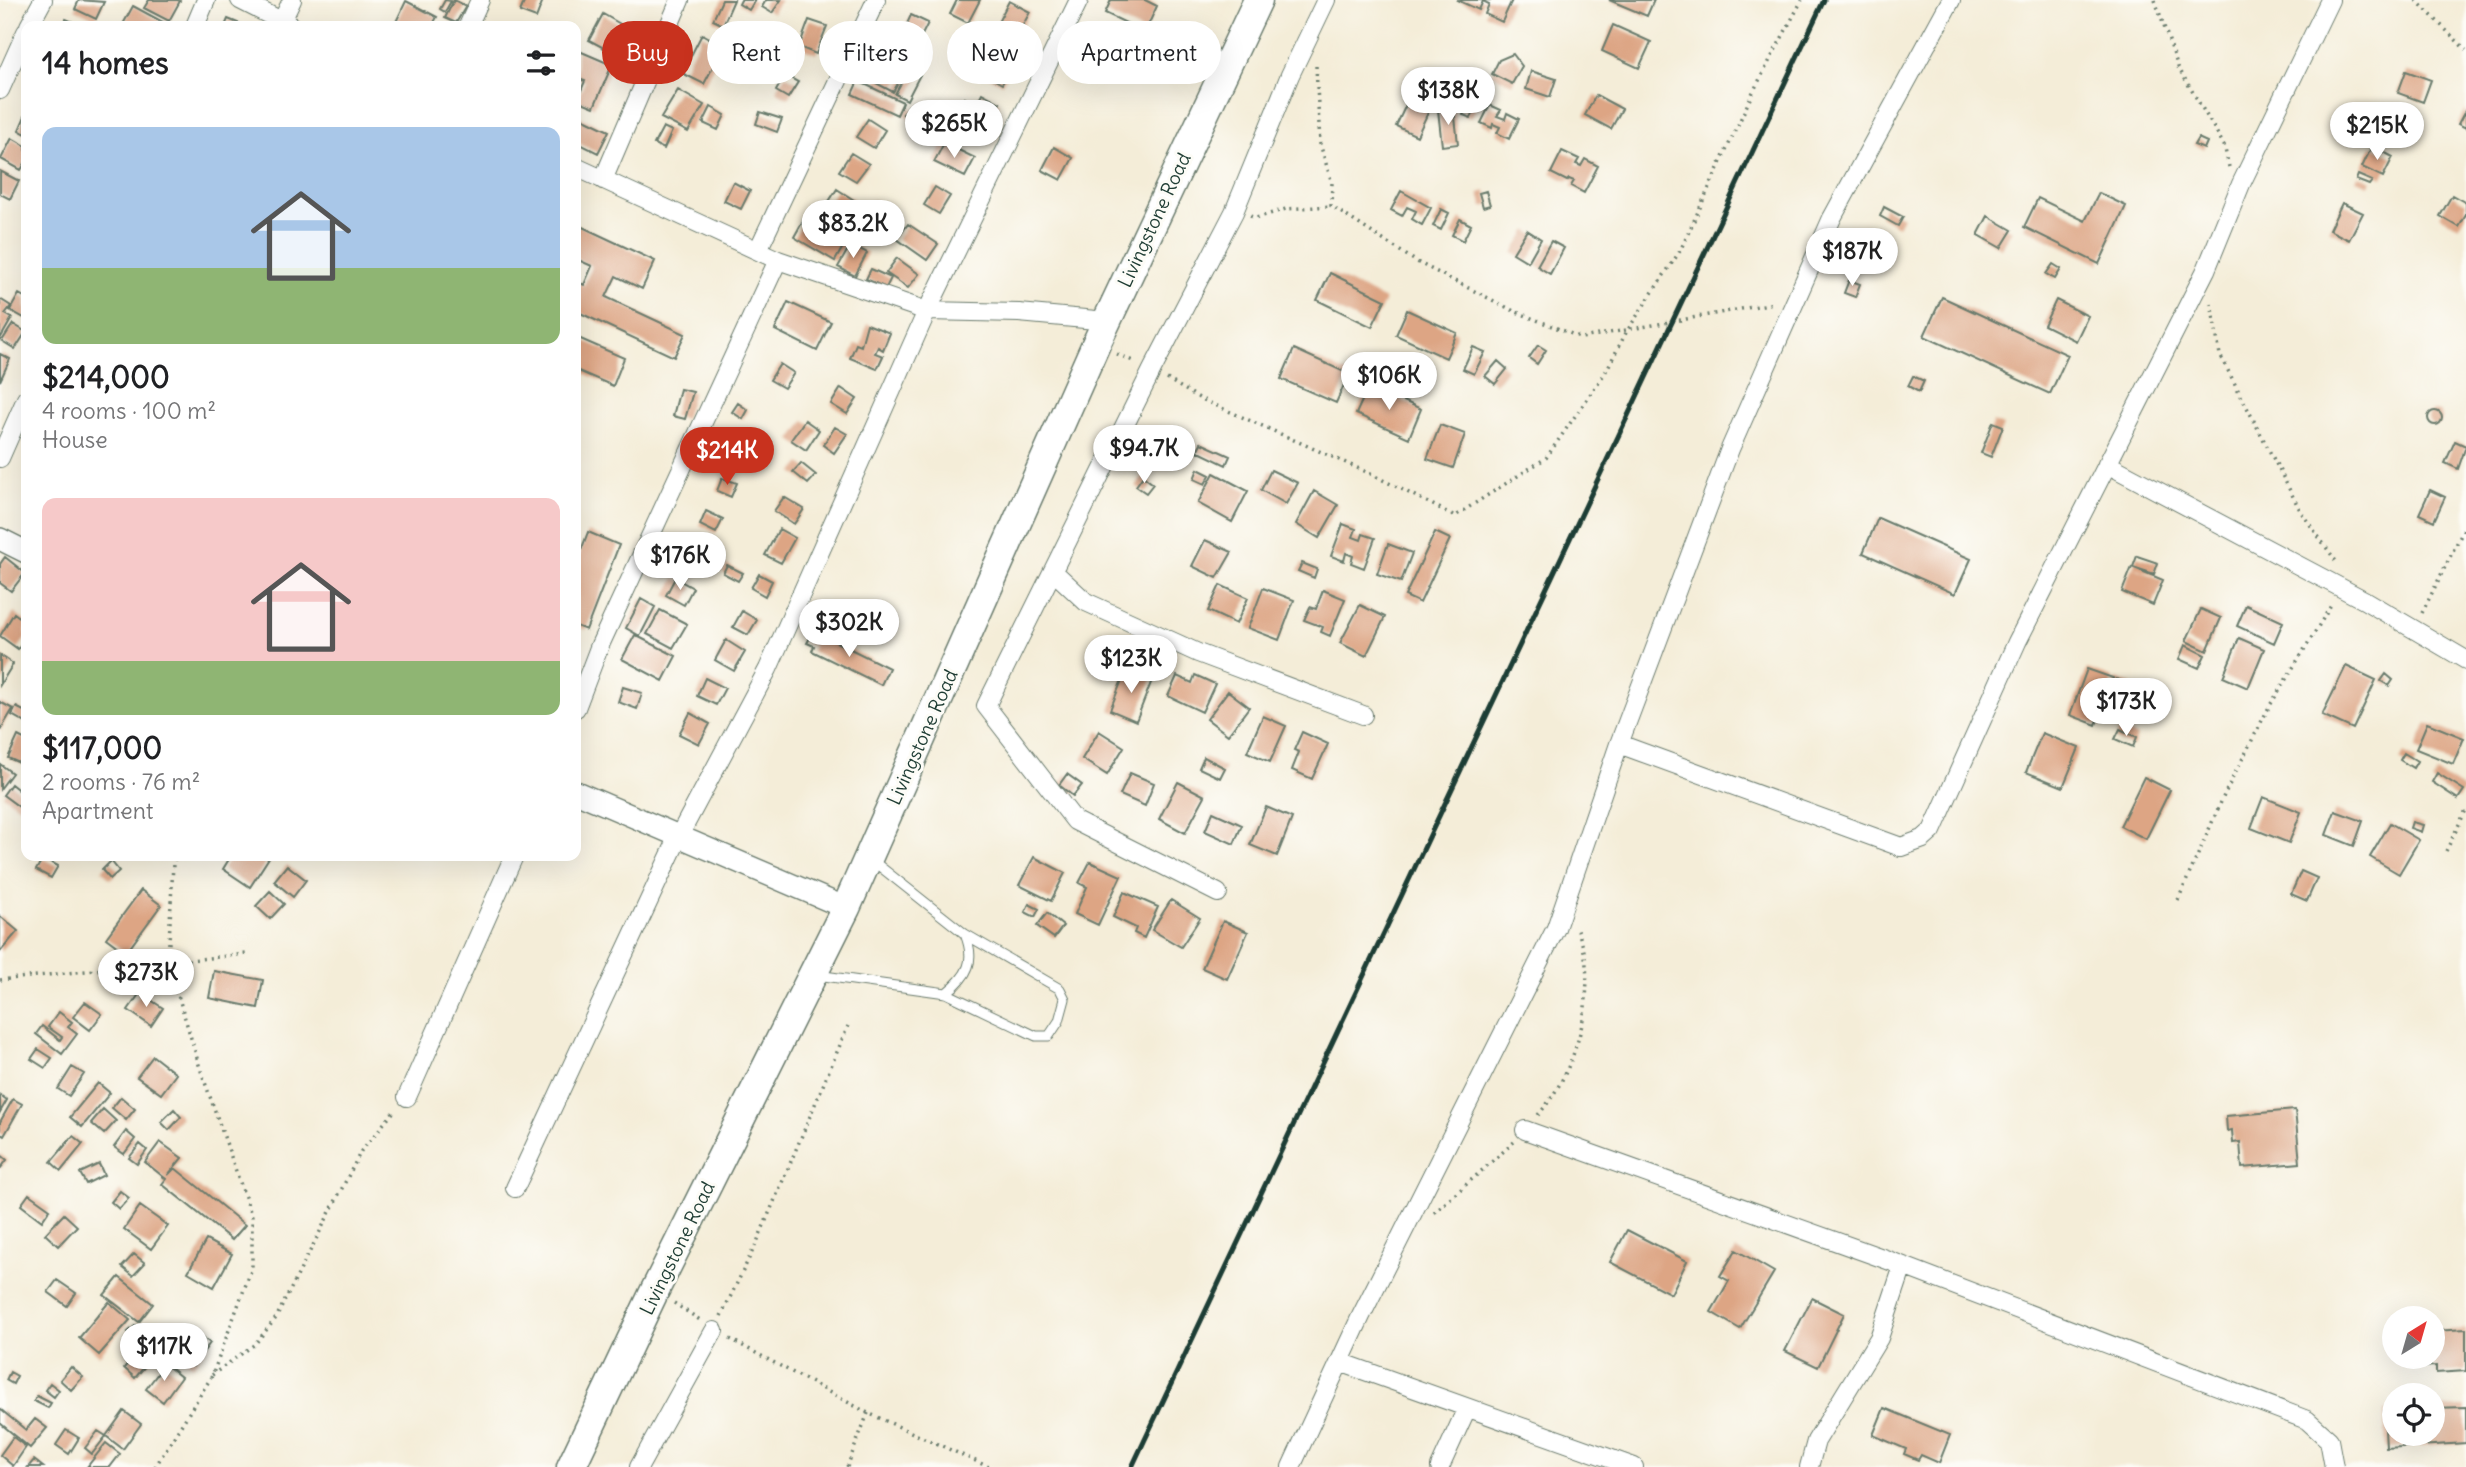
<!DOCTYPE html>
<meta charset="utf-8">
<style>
body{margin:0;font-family:Delius,sans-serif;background:#f2f2f2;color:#202124;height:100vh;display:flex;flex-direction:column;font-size:26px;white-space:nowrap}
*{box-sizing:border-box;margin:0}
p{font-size:23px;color:#757577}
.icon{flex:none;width:38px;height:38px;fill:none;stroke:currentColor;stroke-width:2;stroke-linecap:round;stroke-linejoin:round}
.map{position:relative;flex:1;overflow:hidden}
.panel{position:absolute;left:21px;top:21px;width:560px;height:840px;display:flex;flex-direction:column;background:#fff;border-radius:14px;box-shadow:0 7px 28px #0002}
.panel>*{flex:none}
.guide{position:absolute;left:602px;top:21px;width:665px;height:63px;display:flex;gap:14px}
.needle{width:46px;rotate:37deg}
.fabs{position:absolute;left:2382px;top:1306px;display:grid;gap:14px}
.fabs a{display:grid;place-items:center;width:63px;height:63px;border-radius:50%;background:#fff;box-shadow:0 7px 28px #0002;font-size:35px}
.price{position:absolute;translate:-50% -60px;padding:0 16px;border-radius:24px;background:#fff;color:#222;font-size:23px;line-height:46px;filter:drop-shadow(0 2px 4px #0008)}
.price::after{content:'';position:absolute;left:50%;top:42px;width:21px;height:16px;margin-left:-10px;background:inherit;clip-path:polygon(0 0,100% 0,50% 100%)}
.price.selected{background:#c8321e;color:#fff}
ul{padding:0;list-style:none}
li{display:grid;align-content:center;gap:14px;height:371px;padding:0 21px}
li span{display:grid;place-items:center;height:217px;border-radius:14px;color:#555}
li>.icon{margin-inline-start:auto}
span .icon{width:126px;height:126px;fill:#fffc;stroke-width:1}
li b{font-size:30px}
h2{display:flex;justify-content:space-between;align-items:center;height:84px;padding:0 21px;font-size:30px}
.tag{padding:0 24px;border-radius:32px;background:#fff;box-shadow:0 7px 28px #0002;font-size:24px;line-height:63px}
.tag.selected{background:#c8321e;color:#fff}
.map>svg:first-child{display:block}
</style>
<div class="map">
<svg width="2466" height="1467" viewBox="0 0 2466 1467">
<rect width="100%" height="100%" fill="#fdfcf7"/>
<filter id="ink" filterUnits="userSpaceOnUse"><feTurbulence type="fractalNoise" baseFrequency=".0143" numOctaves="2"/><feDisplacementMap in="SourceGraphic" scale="14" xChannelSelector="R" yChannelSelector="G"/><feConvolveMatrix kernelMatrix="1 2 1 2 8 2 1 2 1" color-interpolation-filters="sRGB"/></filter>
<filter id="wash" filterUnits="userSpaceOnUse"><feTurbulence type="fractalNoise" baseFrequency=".00686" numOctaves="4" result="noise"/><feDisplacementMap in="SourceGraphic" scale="28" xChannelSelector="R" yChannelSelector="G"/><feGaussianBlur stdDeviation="1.57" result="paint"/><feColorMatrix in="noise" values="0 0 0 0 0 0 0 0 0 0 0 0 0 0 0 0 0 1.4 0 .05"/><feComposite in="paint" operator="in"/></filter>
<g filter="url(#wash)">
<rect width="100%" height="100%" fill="#f4edd8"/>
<g id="blocks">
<path fill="#dda584" d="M79,0L104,2L96,19L75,9Z
M149,0H178L180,1L169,21L144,8Z
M445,0L451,1L445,12L440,9Z
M454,0L466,6L456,23L445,18Z
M525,0H543L536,18L520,12Z
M722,0H734L723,25L713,20Z
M741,0H755L749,10L739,4Z
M766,0H781L772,13L762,7Z
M957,0H980L968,23L950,14Z
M1111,0H1145L1157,6L1145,32L1105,13Z
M1457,0H1512L1502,22L1485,14L1489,4L1483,1L1479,10Z
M1609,0H1654L1647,16Z
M406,1L437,17L432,26H394Z
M1009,1L1030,12L1017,36L996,26Z
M133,6L170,26H122Z
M603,14L629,29L615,54L589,40Z
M911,15L928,23L917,45L901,37Z
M66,19L82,26H62Z
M228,19L245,26H225Z
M809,20L827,26L816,54L799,47Z
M1613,25L1651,42L1639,68L1602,51Z
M702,34L724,46L704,84L682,73Z
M577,50L612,65L594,107L577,100L585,81L576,78Z
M1002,54L1015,61L1002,84L988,76Z
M1513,54L1522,66L1512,84L1492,74L1499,60Z
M890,56L908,66L893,92L876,83Z
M911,65L922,71L907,100L895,94Z
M1531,71L1556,79L1550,97L1526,89Z
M2406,71L2431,80L2423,102L2398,93Z
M785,75L798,82L788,98L776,91Z
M858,81L903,102L897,115L852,94Z
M1451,85L1460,89L1458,94L1470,99L1473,94L1481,98L1471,118L1463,115L1466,108L1454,103L1452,108L1443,103Z
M678,90L704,105L688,132L661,118Z
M1412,92L1433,102L1417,136L1396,126Z
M982,93L1000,103L985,132L967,122Z
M1596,95L1622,109L1611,129L1585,115Z
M965,98L973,104L966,112L959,107Z
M1490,105L1501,110L1497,116L1505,119L1507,113L1519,119L1509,139L1497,133L1500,127L1493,124L1492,128L1481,123Z
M909,106L928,121L922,128L903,114Z
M711,107L725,115L718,130L703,123Z
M1454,108L1458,144L1442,146L1438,110Z
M2466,109V128L2458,124Z
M760,112L782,119L777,132L756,124Z
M26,114V134L19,130Z
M576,115L609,131L598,153L576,142Z
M868,119L885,130L874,148L856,137Z
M663,127L672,131L664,149L654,144Z
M12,138L26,146V162L21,170L1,159Z
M2198,138L2207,142L2204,149L2194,145Z
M944,143L975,158L965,177L934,162Z
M2372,146L2393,157L2383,177L2362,167Z
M1054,147L1073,158L1061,180L1042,170Z
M1562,151L1579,159L1576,164L1581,166L1585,159L1598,166L1584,193L1571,186L1574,181L1569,179L1567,181L1551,173Z
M851,153L869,164L856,181L839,171Z
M0,171L19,181L10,199L0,194Z
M2358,175L2372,181L2369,185L2356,180Z
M733,182L750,191L741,209L724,201Z
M935,187L950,196L939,214L924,205Z
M837,189L854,200L845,214L828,203Z
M1401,191L1431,208L1422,225L1412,219L1416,211L1407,207L1402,216L1391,210Z
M1486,191L1490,205L1483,207L1479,193Z
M2099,193L2126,206L2099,264L2024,227L2038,198L2085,221Z
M2452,195L2466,203V215L2459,227L2440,216Z
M873,200L891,211L879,230L862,218Z
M2342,203L2363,213L2349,240L2329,230Z
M1884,207L1903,217L1898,226L1880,216Z
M1441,209L1449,213L1441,230L1433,226Z
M808,212L849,236L835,261L794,237Z
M1988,216L2012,230L2001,248L1978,235Z
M1460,219L1471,225L1463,241L1452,235Z
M576,224L655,261L642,289L616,276L606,297L685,334L674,357L576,311V281L584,285L592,266L576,259Z
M908,224L938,244L927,260L897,239Z
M1527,230L1541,239L1528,262L1513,253Z
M1551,241L1564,248L1550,274L1537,266Z
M851,244L867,253L855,276L838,267Z
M897,258L919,274L908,288L886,273Z
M2053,264L2061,269L2055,279L2046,274Z
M871,269L891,278L886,288L866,279Z
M1330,273L1385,300L1372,327L1317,300Z
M1849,280L1860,284L1855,297L1844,293Z
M19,294L26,298V319L10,310Z
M1942,297L2068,355L2050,394L1924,336Z
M0,299L11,306L5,314L12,318L0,339Z
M2056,300L2088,316L2076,341L2044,325Z
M788,302L831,322L817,351L775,330Z
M1407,310L1457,333L1446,358L1396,335Z
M13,324L26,332L15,349L2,341Z
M867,324L890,333L883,350L878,347L875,353L883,356L877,369L850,358L856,344L861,346Z
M576,337L624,358L613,386L576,370Z
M1538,345L1546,350L1537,364L1529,358Z
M1473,347L1485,352L1474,374L1463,369Z
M1294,349L1349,374L1336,403L1281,379Z
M0,354L10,359L0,381Z
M1498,361L1507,369L1495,384L1485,376Z
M780,364L794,373L784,388L770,380Z
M1913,376L1924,381L1919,392L1908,386Z
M1369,385L1421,409L1409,438L1356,414Z
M841,388L857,399L847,414L831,404Z
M680,389L693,392L685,419L673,416Z
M738,403L748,410L743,419L732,412Z
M2428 418a7 7 0 1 1 14 0a7 7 0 1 1-14 0Z
M805,420L819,430L806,450L791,440Z
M1993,422L2003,426L1991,457L1981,453Z
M1440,425L1465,434L1453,468L1427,459Z
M835,427L847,434L834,453L823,445Z
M743,432L762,444L749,463L730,451Z
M2455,441L2466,446L2458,469L2445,463Z
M1201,443L1230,456L1226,465L1197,451Z
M801,463L816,475L808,484L793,472Z
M1198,469L1210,475L1205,484L1194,479Z
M1271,470L1298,483L1286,504L1261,490Z
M1214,473L1248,491L1232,522L1198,503Z
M1143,476L1153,484L1146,493L1136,486Z
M722,478L737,483L731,497L717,491Z
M2430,490L2445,497L2434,521L2419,514Z
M1314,491L1338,505L1319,538L1296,524Z
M784,497L804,509L794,524L774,511Z
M706,511L723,519L716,533L700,525Z
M1878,518L1971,559L1955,594L1863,553Z
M1343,524L1356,529L1353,537L1361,540L1363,534L1375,538L1364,568L1351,563L1353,556L1346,553L1344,561L1331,556Z
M779,529L795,538L781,563L765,555Z
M588,532L619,545L586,630L576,626V564Z
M1435,532L1450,539L1420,603L1405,596Z
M1205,540L1232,552L1217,578L1192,566Z
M1388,544L1412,553L1401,582L1377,574Z
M692,546L709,555L702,571L685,562Z
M2137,556L2158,563L2154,574L2133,567Z
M5,557L25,573L11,591L0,583V564Z
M1302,563L1317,569L1314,578L1298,571Z
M727,565L743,573L738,581L723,573Z
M2132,567L2163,580L2153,605L2122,592Z
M759,574L772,581L765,596L751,588Z
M675,578L693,588L684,605L666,595Z
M1220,585L1248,598L1236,624L1208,611Z
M1263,588L1294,600L1279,640L1248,628Z
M1323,590L1345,599L1330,636L1321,632L1323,627L1304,620L1310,607L1316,609Z
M641,599L655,607L640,636L626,628Z
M1360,605L1385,617L1366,656L1340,643Z
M2246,605L2283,622L2274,643L2237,626Z
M2201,609L2221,618L2207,651L2186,641Z
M660,610L687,624L673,648L647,634Z
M742,611L757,620L748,635L733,627Z
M14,613L26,622V638L18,649L0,636Z
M635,635L676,656L663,681L622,659Z
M822,635L889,668L881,685L812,651L814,646L807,643L811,636L819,640Z
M2239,638L2264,649L2248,688L2223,677Z
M726,640L745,652L734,671L715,660Z
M2185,645L2205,655L2199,668L2179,659Z
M0,655L13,664L0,685Z
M2346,666L2376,680L2353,729L2322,715Z
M2087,669L2113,678L2096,725L2070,715Z
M1126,670L1152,680L1136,721L1110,710Z
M2386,674L2393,680L2389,686L2381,681Z
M1195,675L1215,684L1202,712L1168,696L1177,676L1192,683Z
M705,678L725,688L716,705L697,696Z
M2116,679L2131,684L2123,706L2108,700Z
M623,687L642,693L637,709L618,702Z
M1228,691L1249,707L1228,735L1207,719Z
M0,702L13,709L0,731Z
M16,707L26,712V723L12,715Z
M690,713L710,724L699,744L679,734Z
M1263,716L1286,726L1270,762L1247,752Z
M2427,723L2464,738L2453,764L2416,749Z
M2120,729L2137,737L2133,747L2115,739Z
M1099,731L1124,747L1107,775L1082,759Z
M1302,732L1328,744L1312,779L1292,770L1299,752L1294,750Z
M2042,733L2079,748L2063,787L2026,772Z
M18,736L26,740V766L8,758Z
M2404,753L2417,761L2413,768L2400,760Z
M1204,757L1225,768L1220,778L1199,768Z
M0,764L12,773L0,789Z
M1130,773L1154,783L1145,806L1120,795Z
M2437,773L2464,790L2458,799L2432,782Z
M1067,774L1082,785L1073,796L1059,785Z
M2144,777L2170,790L2146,839L2120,826Z
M1178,782L1205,796L1185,833L1159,819Z
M11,784L26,796L22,809L3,795Z
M2263,797L2301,812L2289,843L2251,828Z
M1266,807L1292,818L1277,856L1250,845Z
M2335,811L2363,821L2354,846L2326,835Z
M1213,812L1242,825L1234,844L1205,831Z
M2412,822L2423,825L2421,832L2410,828Z
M2390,823L2419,840L2399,874L2370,857Z
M231,856H270L250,887L223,869Z
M1034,857L1065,873L1051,901L1019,885Z
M43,858L58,866L51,878L36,870Z
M111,861L119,871L110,879L102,870Z
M1090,862L1121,876L1098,925L1075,914L1087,887L1079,883Z
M287,865L306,880L293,897L274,881Z
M2301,871L2317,878L2307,901L2291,894Z
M141,890L161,905L126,953L106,938Z
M270,891L284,904L270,919L256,906Z
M1124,892L1158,907L1144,938L1134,933L1136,928L1113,917Z
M1171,900L1200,918L1181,947L1152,930Z
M1029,904L1039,909L1035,917L1025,912Z
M1047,913L1063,926L1054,938L1037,926Z
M0,916L18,931L0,952Z
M1223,921L1248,932L1227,979L1202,968Z
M214,971L263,980L258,1008L209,998Z
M140,993L163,1008L151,1026L128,1010Z
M85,1002L102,1014L90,1030L73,1017Z
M59,1012L72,1022L68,1027L77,1034L62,1054L36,1034L42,1026L60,1040L62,1037L48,1027Z
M38,1049L52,1058L45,1068L31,1059Z
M153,1056L176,1074L161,1094L137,1077Z
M72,1067L84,1074L69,1096L58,1089Z
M98,1083L110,1093L82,1127L70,1117Z
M0,1095L7,1100L0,1112Z
M121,1097L135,1109L126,1120L112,1108Z
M13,1099L22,1104L4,1136L0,1134V1122Z
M103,1109L116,1121L104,1134L91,1123Z
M174,1109L181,1117L169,1130L161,1122Z
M2295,1110L2300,1163L2242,1168L2240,1142L2233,1143L2232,1130L2227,1131L2226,1116Z
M126,1131L135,1139L124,1154L114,1147Z
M73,1136L83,1144L61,1171L51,1162Z
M160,1142L182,1158L168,1175L175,1168L245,1225L232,1240L162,1184L166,1179L145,1162Z
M140,1144L147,1150L137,1164L129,1158Z
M0,1154L7,1160L0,1169Z
M99,1164L104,1175L86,1184L80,1173Z
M120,1191L129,1198L119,1209L111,1202Z
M29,1194L50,1209L42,1221L21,1205Z
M140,1206L168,1226L151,1249L124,1229Z
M64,1214L77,1226L58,1246L45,1234Z
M1627,1230L1687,1261L1671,1294L1610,1262Z
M206,1240L232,1254L214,1287L188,1272Z
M1736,1250L1774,1272L1740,1329L1711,1312L1729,1281L1720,1276Z
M134,1254L145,1263L133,1276L122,1267Z
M119,1277L153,1304L139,1322L104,1295Z
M57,1280L76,1293L67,1306L48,1292Z
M1812,1298L1844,1314L1818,1367L1785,1351Z
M109,1302L130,1320L99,1355L79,1338Z
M136,1325L146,1335L139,1342L128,1332Z
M2466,1329V1371L2436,1373V1366L2419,1367V1356H2432L2434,1331Z
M198,1334L210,1343L193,1366L181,1357Z
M141,1348L152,1358L135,1378L124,1368Z
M165,1364L181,1377L163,1402L146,1389Z
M71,1367L83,1377L71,1390L60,1380Z
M10,1372L17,1376L13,1384L6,1380Z
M50,1383L59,1390L54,1397L45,1390Z
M37,1396L51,1403L48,1408L34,1401Z
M2466,1407V1443L2386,1448L2384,1411H2394V1433H2432V1408Z
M1884,1408L1950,1435L1939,1463L1921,1455L1918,1460L1904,1454L1906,1449L1873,1435Z
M0,1409L26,1430L35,1419L47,1428L30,1448L0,1423Z
M124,1411L141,1424L123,1449L106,1436Z
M66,1430L79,1438L69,1454L56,1445Z
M98,1431L106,1436L92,1454L85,1448Z
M13,1437L26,1447L13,1466L0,1455Z
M106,1443L120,1454L110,1467H87Z
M34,1460L43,1467H28Z"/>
</g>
</g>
<g filter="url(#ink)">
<use href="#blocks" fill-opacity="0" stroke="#6a7b6d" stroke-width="2"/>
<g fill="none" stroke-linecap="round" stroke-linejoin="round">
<g stroke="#6a7b6d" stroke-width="11">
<path id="service" d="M817,975L946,993C968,976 976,961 965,934L873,861
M946,993L1036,1036H1049L1059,1021L1065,999L1060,989L965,934"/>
</g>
<g stroke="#6a7b6d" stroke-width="20">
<path id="minor" d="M240,0L291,26
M1951,0L1832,218L1730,449L1619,744L1901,847L1923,839L1932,831L2017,642L2206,270L2241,184L2330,0
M282,21L292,0
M29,26L43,0
M195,26L206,0
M468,26L480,0
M0,90L26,32
M576,167L778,260L927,311L1019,313L1107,321
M603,180L680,0
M758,250L876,0
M0,458L26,399
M2107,464L2364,600L2466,660
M1053,571L1086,602L1198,653L1363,715
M576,708L600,645L778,260
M1218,893L1075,821L986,706L1152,370L1234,212L1290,75L1326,0
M407,1097L514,856
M1525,1130L1885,1259L2307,1420L2329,1440L2334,1467
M515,1188L679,836L768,669L927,311L1079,0
M1340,1362L1634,1467
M639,1467L714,1331
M1291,1467L1361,1316L1556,928L1619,744
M1440,1467L1467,1408
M1809,1467L1816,1441L1879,1338L1903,1266"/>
</g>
<g stroke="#6a7b6d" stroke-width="24">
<path id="tertiary" d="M0,539L26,552
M576,792L846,908"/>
</g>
<g stroke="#6a7b6d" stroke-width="31">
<path id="trunk" d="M571,1467L655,1290L846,908L1096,344L1258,0"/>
</g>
<path stroke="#6a7b6d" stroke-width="3.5" stroke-dasharray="2 5" stroke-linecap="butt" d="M2155,0L2178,67L2224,145L2229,167
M2416,0L2466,50
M1316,66L1320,144L1332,183L1331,206L1417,262L1514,311L1582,338L1774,303
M1250,216L1256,218L1286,209L1331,206
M2211,303L2220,355L2301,512L2338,564
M1117,354L1135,362
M1167,379L1199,398L1371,474L1455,516L1546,458L1605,373L1627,331L1680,251L1753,92L1802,0
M2422,613L2466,525
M2446,851L2466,810
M2178,900L2225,793L2269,707L2332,604
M0,980L246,954
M1538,1115C1573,1076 1593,1010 1585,957C1584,947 1579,936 1577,926
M1434,1213L1514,1142
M674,1303L700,1320
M721,1316L757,1242L848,1026
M730,1339L868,1413L989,1467
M212,1375L255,1344L276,1318L361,1151L396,1109
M155,1467L212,1376L252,1268V1217L200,1068L168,962L173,864L176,856
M847,1467L868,1413"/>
<use href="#service" stroke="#fff" stroke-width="9"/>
<use href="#minor" stroke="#fff" stroke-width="18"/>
<use href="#tertiary" stroke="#fff" stroke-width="21"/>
<use href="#trunk" stroke="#fff" stroke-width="28"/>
<path stroke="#1f3d34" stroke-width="5" d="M1132,1467L1824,0"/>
</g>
</g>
<g text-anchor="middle" stroke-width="6" stroke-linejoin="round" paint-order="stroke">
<g font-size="19" fill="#1f3d34" stroke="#fdfcf7">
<text transform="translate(1154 220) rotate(-65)" y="7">Livingstone Road</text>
<text transform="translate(922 737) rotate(-66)" y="7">Livingstone Road</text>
<text transform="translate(677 1248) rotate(-64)" y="7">Livingstone Road</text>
</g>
</g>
</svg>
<div class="fabs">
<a><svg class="needle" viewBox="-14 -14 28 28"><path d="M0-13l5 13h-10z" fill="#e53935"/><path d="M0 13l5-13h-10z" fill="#757577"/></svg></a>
<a><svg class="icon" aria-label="locate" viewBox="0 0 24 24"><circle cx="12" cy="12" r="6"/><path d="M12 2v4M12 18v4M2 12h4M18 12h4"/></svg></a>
</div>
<b class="price" style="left:1448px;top:127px">$138K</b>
<b class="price" style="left:954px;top:160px">$265K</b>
<b class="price" style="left:2377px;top:162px">$215K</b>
<b class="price" style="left:853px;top:260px">$83.2K</b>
<b class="price" style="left:1852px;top:288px">$187K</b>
<b class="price" style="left:1389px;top:412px">$106K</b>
<b class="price" style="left:1144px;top:485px">$94.7K</b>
<b class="price selected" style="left:727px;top:487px">$214K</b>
<b class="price" style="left:680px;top:592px">$176K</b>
<b class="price" style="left:849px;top:659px">$302K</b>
<b class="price" style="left:1131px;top:695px">$123K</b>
<b class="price" style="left:2126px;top:738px">$173K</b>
<b class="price" style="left:146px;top:1009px">$273K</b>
<b class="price" style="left:164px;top:1383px">$117K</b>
<div class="guide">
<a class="tag selected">Buy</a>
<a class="tag">Rent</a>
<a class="tag">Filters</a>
<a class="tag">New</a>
<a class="tag">Apartment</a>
</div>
<section class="panel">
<h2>14 homes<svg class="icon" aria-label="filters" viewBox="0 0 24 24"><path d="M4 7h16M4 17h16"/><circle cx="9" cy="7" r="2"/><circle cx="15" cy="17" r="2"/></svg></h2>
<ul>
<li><span style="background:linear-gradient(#a9c7e8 65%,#8fb573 0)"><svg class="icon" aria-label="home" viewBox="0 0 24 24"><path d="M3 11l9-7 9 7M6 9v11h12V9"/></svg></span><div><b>$214,000</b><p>4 rooms · 100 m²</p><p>House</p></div></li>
<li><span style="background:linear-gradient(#f6c9c9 75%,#8fb573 0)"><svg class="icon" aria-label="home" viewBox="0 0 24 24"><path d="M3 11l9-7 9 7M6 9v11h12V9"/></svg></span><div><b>$117,000</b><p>2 rooms · 76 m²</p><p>Apartment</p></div></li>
</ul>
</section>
</div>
